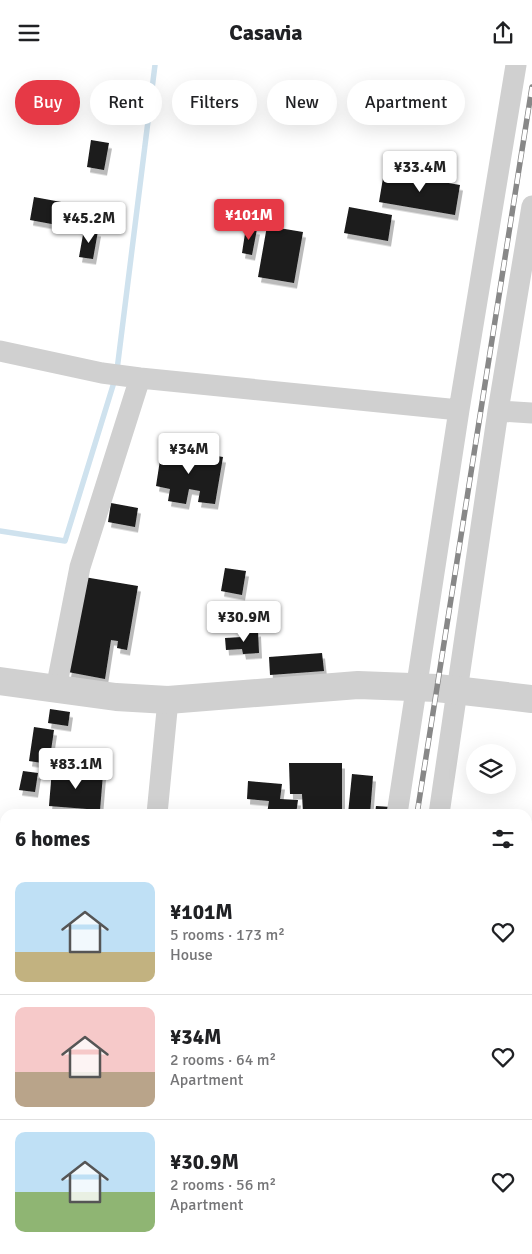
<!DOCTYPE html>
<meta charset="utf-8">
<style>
body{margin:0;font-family:Signika,sans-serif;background:#f2f2f2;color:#202124;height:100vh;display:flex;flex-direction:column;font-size:19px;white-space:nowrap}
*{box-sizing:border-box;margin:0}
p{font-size:16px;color:#757577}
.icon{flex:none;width:28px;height:28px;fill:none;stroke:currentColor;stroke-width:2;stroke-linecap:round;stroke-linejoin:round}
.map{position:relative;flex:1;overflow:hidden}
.panel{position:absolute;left:0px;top:744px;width:532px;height:446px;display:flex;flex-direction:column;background:#fff;border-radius:15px 15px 0 0;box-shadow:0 5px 20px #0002}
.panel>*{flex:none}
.top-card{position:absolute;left:15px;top:15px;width:502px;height:45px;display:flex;gap:10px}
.controls{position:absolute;left:466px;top:679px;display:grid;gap:10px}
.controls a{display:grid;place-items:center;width:50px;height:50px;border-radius:50%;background:#fff;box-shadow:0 5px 20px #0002;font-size:25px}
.price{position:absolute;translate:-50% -42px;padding:0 11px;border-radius:5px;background:#fff;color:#222;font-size:16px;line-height:32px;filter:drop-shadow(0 1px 2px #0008)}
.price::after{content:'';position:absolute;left:50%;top:30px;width:15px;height:11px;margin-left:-8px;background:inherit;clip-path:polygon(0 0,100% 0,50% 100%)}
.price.selected{background:#e63946;color:#fff}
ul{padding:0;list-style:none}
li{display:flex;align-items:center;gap:15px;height:125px;padding:0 15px}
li+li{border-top:1px solid #e0e0e0}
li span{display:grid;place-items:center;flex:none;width:140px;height:100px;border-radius:10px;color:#555}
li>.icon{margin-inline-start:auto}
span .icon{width:60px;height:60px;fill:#fffc;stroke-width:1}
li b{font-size:21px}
h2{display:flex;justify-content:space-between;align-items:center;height:60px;padding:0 15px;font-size:21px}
.pill{padding:0 18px;border-radius:22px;background:#fff;box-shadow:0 5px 20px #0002;font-size:18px;line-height:45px}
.pill.selected{background:#e63946;color:#fff}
header{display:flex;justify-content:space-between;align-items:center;height:65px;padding:0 15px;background:#fff;font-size:22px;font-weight:800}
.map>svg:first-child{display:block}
</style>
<header><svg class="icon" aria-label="menu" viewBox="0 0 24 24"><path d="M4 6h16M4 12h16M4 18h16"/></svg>Casavia<svg class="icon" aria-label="share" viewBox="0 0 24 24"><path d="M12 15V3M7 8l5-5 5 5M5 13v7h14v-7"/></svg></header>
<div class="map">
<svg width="532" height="1189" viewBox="0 0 532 1189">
<defs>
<filter id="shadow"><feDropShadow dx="3" dy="5.5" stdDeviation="0" flood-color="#0004"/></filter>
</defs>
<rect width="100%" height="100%" fill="#fff"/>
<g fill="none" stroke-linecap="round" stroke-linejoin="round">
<path stroke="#cfe2ee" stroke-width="5.5" d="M117,305L155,0
M0,466L65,476L115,314
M528,945H532
M0,1074H5"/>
</g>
<path fill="#1a1a1a" filter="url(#shadow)" d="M91,75L109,78L104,105L87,102Z
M384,107L460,120L455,150L379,137Z
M34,132L72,139L68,162L30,155Z
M349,142L392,150L388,176L344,168Z
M267,161L303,167L294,218L258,212Z
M246,162L257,164L252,190L242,188Z
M84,164L98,166L93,194L79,192Z
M162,382L223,392L215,439L198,437L200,426L189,424L186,439L168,436L170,424L156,421Z
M111,438L138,443L135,462L108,457Z
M225,503L246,506L242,530L221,526Z
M84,512L138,521L127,585L117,583L118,576L111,575L105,614L68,607Z
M258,566L259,588L243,589L242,584L226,585L225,573L242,572V568Z
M322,588L324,606L270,610L269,592Z
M50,644L70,647L68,661L48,658Z
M34,662L54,665L49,699L29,696Z
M289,698H342V749L303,748L302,729H290Z
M52,704L103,709L100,745L49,741Z
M23,706L38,708L35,727L19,725Z
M352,709L373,711L370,749H348Z
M248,716L282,719L280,734L298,735L296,749H267L269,736L247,734Z
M376,741L391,742V749H375Z
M0,1112L5,1113V1170L0,1169V1153L2,1143H0Z"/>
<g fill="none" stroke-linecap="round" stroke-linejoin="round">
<path stroke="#d0d0d0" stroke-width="21" d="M0,286L102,308L140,313L459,345
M498,346L532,348
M56,624L80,502L140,313
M157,749L168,635
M397,749L459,345L516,0
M439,749L498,346L532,141
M0,887L5,888
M328,1189L329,1185
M375,1189L376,1185"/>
<path stroke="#d0d0d0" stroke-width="28" d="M0,616L116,632L168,635L358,620L437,623L532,634"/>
<g stroke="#888" stroke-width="5.5">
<path id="rail" d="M417,749L532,22
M347,1189L348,1185"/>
</g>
<use href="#rail" stroke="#fff" stroke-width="4" stroke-dasharray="11" stroke-linecap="butt"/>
</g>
</svg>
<div class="controls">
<a><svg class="icon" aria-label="layers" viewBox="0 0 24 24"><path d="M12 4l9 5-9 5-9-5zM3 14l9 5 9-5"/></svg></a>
</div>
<b class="price" style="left:420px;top:128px">¥33.4M</b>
<b class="price selected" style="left:249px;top:176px">¥101M</b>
<b class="price" style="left:89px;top:179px">¥45.2M</b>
<b class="price" style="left:189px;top:410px">¥34M</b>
<b class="price" style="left:244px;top:578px">¥30.9M</b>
<b class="price" style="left:76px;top:725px">¥83.1M</b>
<div class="top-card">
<a class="pill selected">Buy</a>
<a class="pill">Rent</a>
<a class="pill">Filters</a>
<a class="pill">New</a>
<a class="pill">Apartment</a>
</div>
<section class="panel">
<h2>6 homes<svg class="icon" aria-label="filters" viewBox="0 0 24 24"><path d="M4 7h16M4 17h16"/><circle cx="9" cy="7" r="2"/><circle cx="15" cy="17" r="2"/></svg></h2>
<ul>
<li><span style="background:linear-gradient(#bfe0f5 70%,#c2b280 0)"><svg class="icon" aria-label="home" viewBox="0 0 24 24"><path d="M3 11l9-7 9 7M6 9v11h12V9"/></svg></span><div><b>¥101M</b><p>5 rooms · 173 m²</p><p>House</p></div><svg class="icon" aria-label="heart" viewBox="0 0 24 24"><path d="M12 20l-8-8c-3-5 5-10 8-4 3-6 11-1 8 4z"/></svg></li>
<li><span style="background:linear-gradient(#f6c9c9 65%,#b9a48a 0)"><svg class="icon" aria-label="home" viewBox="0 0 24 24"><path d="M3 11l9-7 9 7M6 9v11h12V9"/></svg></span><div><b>¥34M</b><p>2 rooms · 64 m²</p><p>Apartment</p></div><svg class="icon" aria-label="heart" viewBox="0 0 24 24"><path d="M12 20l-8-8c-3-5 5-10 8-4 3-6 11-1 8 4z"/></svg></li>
<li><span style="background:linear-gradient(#bfe0f5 60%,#8fb573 0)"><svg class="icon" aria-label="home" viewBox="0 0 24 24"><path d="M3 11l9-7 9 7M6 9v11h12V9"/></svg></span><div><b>¥30.9M</b><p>2 rooms · 56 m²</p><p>Apartment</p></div><svg class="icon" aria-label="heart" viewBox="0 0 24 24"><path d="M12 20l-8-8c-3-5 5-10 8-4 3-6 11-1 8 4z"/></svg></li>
</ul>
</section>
</div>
